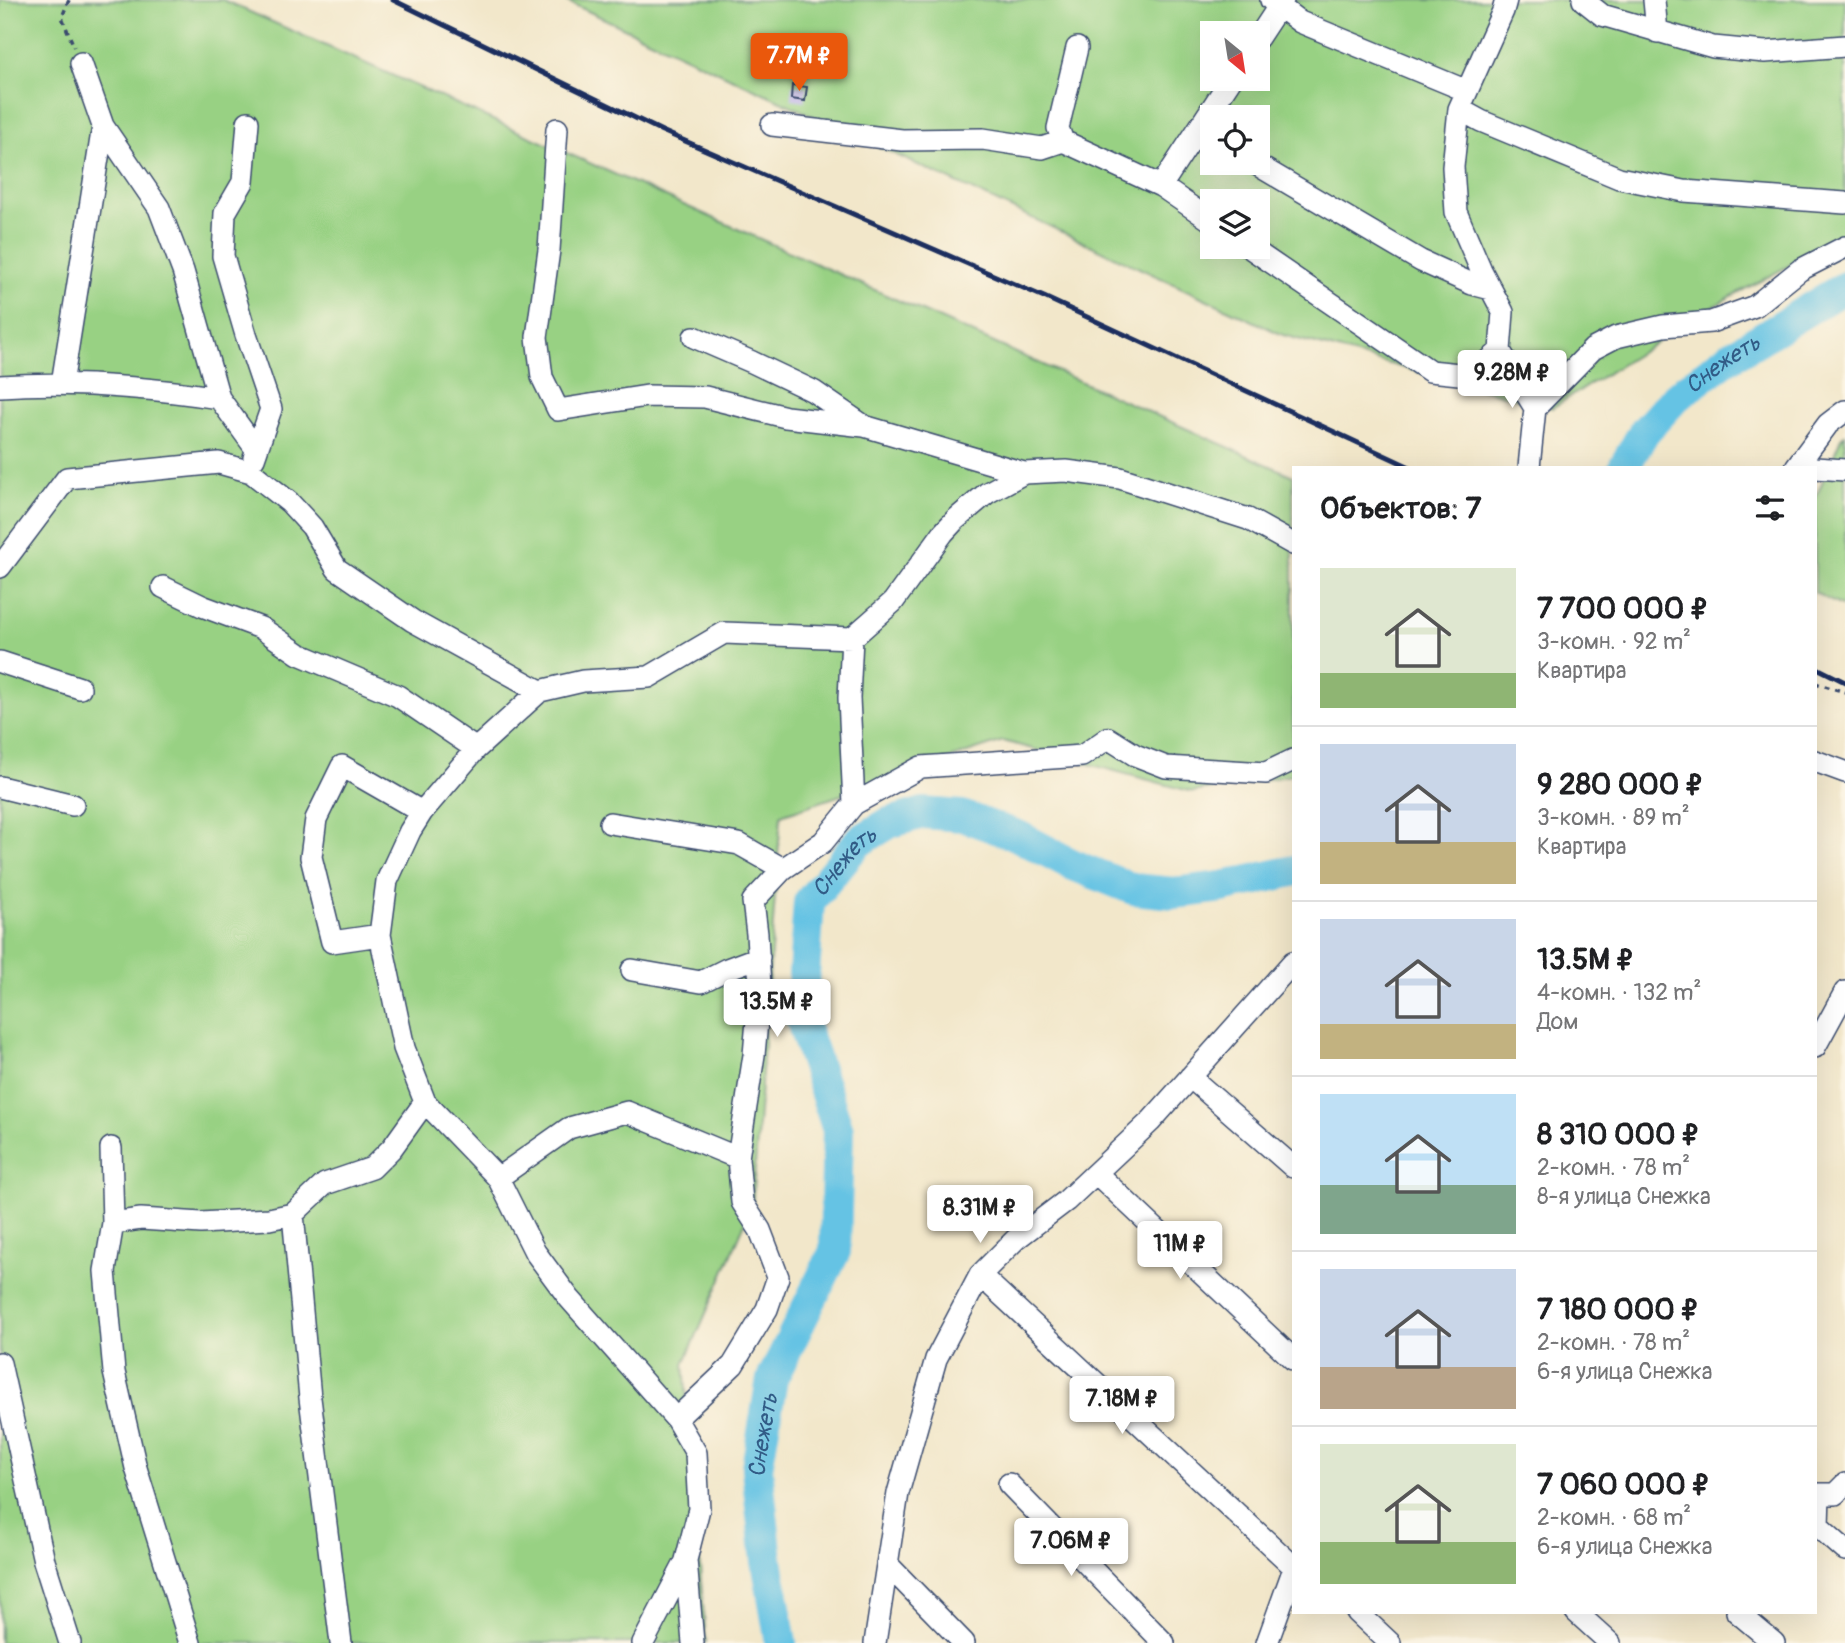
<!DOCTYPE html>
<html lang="ru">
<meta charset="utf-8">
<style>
body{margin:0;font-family:Pangolin,sans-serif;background:#f2f2f2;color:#202124;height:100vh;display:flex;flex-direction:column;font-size:26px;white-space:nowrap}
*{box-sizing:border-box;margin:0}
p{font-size:23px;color:#757577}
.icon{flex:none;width:38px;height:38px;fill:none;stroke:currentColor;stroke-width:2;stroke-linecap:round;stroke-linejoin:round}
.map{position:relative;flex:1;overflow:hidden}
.panel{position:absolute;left:1292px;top:466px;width:525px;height:1148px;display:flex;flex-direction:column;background:#fff;border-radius:0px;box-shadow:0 7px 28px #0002}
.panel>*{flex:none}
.needle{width:46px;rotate:150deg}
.fabs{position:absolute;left:1200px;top:21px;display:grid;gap:14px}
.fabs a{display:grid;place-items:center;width:70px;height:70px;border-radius:0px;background:#fff;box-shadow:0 7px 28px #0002;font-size:35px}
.price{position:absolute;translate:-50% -60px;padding:0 16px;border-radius:7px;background:#fff;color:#222;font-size:23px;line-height:46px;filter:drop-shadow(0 2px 4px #0008)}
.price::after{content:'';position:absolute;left:50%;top:42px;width:21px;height:16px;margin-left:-10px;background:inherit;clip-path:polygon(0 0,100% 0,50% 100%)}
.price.on{background:#ea580c;color:#fff}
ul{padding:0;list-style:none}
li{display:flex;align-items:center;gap:21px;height:175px;padding:0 28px}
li+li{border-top:2px solid #e0e0e0}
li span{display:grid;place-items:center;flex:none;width:196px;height:140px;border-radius:0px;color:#555}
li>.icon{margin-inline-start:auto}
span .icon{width:84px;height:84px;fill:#fffc;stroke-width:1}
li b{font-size:30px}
h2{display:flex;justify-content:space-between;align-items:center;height:84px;padding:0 28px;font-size:30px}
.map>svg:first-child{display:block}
</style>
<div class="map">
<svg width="1845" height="1643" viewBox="0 0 1845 1643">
<rect width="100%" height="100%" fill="#fcf5e5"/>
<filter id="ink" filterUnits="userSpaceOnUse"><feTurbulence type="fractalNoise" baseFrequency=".0143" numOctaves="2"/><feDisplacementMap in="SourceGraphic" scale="14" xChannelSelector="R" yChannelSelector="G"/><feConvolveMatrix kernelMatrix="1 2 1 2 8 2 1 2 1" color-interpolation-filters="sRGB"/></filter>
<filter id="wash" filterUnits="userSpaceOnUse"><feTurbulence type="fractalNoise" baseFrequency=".00686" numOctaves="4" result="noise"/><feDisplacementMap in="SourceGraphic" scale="28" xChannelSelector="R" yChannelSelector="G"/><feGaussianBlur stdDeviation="1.57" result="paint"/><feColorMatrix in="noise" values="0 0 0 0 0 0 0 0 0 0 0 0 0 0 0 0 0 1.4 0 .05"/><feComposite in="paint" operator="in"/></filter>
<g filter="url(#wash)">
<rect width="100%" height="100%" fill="#f2e7ca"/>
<path fill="#98d183" stroke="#5a8070" stroke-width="2" fill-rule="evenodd" d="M0,0H223L1293,476V775L1193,792L1003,741L781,815L752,1207L684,1364L706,1643H0Z
M564,0H1845V236L1726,299L1552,408L1283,335ZM1213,33H1258V79H1213ZM1213,117H1258V163H1213ZM1213,201H1258V247H1213Z
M1845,435V608L1815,593V499L1841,438Z"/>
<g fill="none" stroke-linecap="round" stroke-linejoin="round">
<g stroke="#65c3e4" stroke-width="32">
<path id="s1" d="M1624,467L1644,432L1677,396L1725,360L1845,287"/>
<path id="s2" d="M781,1643L767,1561L757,1468L772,1379L835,1251L838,1130L801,1018L809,902L858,842L889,823L923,813L962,816L1018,836L1073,865L1133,889L1174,893L1222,887L1293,871"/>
</g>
</g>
<g id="blocks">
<path fill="#b4aaeb" d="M792,85L807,87L805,101L791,99Z"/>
</g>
</g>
<g filter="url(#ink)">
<use href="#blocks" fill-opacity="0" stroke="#3b4b6e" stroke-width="2"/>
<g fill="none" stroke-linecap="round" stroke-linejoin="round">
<g stroke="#3b4b6e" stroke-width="24">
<path id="minor" d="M1271,0L1300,22L1467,91
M1583,0L1602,15L1713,47L1765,52L1845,46
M1654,0L1657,32
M1258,38L1283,0
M81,63L103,126L159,208L183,271L219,398L256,449
M1459,109L1481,121L1619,178L1684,191L1845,203
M248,122L243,182L225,213L223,256L246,335L271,409L254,458
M772,125L902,140L983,139L1042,148L1063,141L1161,186L1213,222
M557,129L549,250L537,337L542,377L558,410L647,396L705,397L786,417L864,426
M1063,141L1058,128L1077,48
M1254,163L1421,261L1472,284L1491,289
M1161,186L1231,79
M1249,247L1430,371L1459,374L1486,363L1500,351L1503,312L1481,270L1456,212L1453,167L1459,109L1503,11L1506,0
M694,337L752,362L813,391L864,426L1024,473
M1500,351L1535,408L1529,467
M62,384L103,126
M0,386C73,381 146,387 219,398
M1535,408L1593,349L1616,337L1663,326L1711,322L1755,306L1800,270L1845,247
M1796,467L1828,424L1845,411
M1815,468L1845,470
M0,567L67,478L219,463L251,472L289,502L312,527L337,569L413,621L540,691
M163,587L202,606L261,628L299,654L398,696L476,749
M0,662L80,688
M1815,761L1845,772
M0,787L73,805
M854,804L921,767L1082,756L1108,738L1135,755L1166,767L1266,773L1293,760
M610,823L739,844L783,869
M380,935L332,942L311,857L316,819L342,766L422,812
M632,970L701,982L727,969L759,957
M1815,1047L1845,992
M1190,1077L1293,1167
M111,1148L113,1223L105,1271L114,1372L136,1468L190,1643
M1096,1173L1293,1359
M498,1178L569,1128L627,1112L738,1158
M293,1214L310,1398L341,1643
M113,1223L141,1219L201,1223L269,1219L293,1214L325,1184L372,1168L392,1148L425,1102
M980,1275L1293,1566
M0,1363L44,1561L70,1643
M676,1419L733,1365L767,1309L778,1277L760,1230L742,1202L738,1158L754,1055L760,987L757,934L753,901L783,869L823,842L854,804L849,698L852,638
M1009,1484L1164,1643
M1815,1494H1835L1845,1484
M1819,1494L1818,1526L1845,1550
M887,1564L964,1643
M1357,1612L1390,1643
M1576,1612L1610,1643
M1737,1612L1774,1643
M643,1643L686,1561
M693,1643L686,1560L699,1509L696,1453L676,1419L569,1298L535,1252L498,1178L425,1102L404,1048L380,935L387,881L410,831L422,812L476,749L540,691L583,681L649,677L724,633L852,638L893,602L943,533L955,520L987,493L1024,473L1066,471L1120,478L1248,519L1293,544
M875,1643L898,1493L936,1359L980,1275L1016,1239L1066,1201L1151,1121L1293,962
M1267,1643L1293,1571"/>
</g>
<path stroke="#3b4b6e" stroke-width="3.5" stroke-dasharray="5 5" stroke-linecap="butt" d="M69,0L62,17L74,47
M1815,683L1845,692"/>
<use href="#minor" stroke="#fff" stroke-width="21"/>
<path stroke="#1b2f5e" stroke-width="5" d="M393,0L662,131L1044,297L1410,467
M1815,667L1845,682"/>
</g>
</g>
<g text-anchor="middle" stroke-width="5" stroke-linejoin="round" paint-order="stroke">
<g font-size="23" font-style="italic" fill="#315b86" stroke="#fcf5e5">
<text dy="8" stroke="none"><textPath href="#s1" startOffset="145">Снежеть</textPath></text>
<text dy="8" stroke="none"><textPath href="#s2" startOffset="819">Снежеть</textPath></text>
<text dy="8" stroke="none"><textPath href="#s2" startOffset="210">Снежеть</textPath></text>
</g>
</g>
</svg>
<div class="fabs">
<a><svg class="needle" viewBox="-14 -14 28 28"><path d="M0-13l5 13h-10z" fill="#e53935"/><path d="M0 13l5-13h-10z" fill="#757577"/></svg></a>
<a><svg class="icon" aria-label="locate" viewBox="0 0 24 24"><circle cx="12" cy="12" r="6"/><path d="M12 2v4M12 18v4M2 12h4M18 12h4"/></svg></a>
<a><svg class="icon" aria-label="layers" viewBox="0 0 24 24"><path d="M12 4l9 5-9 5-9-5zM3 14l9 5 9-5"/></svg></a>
</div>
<b class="price on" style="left:799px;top:93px">7.7M ₽</b>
<b class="price" style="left:1512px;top:410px">9.28M ₽</b>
<b class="price" style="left:777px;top:1039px">13.5M ₽</b>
<b class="price" style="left:980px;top:1245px">8.31M ₽</b>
<b class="price" style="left:1180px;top:1281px">11M ₽</b>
<b class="price" style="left:1122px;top:1436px">7.18M ₽</b>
<b class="price" style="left:1071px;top:1578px">7.06M ₽</b>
<section class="panel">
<h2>Объектов: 7<svg class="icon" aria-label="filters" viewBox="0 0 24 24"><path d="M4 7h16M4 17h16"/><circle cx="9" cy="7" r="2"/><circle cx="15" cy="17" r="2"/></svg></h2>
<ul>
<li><span style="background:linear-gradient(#dfe7d0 75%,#8fb573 0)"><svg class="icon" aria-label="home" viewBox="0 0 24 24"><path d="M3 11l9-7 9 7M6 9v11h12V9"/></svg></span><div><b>7 700 000 ₽</b><p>3-комн. · 92 m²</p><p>Квартира</p></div></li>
<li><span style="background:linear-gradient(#c9d6e8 70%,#c2b280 0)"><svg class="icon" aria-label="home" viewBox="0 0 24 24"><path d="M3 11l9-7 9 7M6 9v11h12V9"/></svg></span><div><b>9 280 000 ₽</b><p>3-комн. · 89 m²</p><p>Квартира</p></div></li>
<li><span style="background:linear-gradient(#c9d6e8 75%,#c2b280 0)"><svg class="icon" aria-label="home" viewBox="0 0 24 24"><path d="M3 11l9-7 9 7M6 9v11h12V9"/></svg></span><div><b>13.5M ₽</b><p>4-комн. · 132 m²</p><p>Дом</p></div></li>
<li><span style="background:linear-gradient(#bfe0f5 65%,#7fa58c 0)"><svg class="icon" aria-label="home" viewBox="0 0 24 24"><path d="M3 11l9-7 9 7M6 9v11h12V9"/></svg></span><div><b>8 310 000 ₽</b><p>2-комн. · 78 m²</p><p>8-я улица Снежка</p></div></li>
<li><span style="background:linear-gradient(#c9d6e8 70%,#b9a48a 0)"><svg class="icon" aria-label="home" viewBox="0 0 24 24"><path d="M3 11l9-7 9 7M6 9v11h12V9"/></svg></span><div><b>7 180 000 ₽</b><p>2-комн. · 78 m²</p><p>6-я улица Снежка</p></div></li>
<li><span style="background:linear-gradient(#dfe7d0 70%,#8fb573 0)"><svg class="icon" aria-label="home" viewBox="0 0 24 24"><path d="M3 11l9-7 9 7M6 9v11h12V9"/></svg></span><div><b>7 060 000 ₽</b><p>2-комн. · 68 m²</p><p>6-я улица Снежка</p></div></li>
</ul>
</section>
</div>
